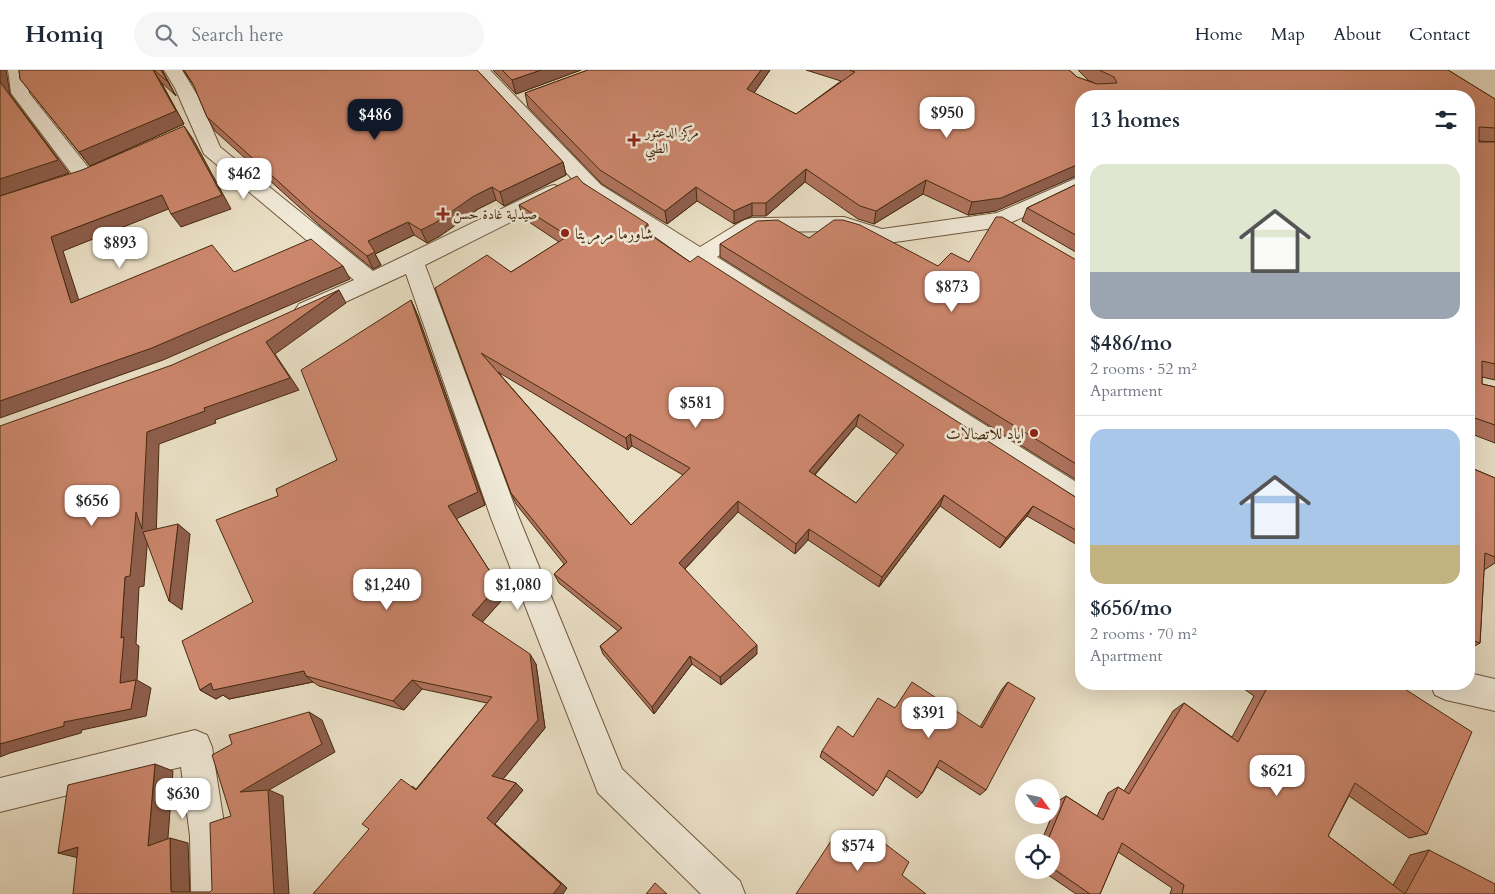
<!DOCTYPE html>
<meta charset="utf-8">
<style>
body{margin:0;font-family:Cardo,Amiri,serif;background:#f6f6f7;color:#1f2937;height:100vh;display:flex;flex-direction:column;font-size:19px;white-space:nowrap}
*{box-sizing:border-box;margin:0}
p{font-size:16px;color:#747a83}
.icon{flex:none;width:28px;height:28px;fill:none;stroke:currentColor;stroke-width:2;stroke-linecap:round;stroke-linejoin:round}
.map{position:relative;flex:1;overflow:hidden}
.side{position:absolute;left:1075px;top:20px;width:400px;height:600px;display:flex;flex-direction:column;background:#fff;border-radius:20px;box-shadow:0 5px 20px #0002}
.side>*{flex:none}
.needle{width:32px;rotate:123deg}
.fabs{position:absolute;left:1015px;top:709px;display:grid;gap:10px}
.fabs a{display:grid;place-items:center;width:45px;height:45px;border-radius:50%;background:#fff;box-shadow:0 5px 20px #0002;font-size:25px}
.price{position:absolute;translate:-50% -42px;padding:0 11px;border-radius:10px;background:#fff;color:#222;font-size:16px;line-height:32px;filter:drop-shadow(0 1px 2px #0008)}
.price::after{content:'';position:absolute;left:50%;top:30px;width:15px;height:11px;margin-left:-8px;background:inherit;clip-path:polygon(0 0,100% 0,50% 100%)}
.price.active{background:#111827;color:#fff}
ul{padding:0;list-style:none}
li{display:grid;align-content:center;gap:10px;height:265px;padding:0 15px}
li+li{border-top:1px solid #e0e1e3}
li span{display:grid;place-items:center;height:155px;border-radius:15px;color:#555}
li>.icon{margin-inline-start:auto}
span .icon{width:90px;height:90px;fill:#fffc;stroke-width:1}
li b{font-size:21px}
h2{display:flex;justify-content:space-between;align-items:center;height:60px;padding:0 15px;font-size:21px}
header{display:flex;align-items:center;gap:30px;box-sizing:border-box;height:70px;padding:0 25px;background:#fff;border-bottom:1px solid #e0e1e3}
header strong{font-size:24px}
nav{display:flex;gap:28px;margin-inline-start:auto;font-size:18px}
.search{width:350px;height:45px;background:#f6f6f7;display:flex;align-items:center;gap:12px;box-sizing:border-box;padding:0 18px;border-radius:28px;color:#747a83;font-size:19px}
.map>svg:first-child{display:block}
</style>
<header>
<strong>Homiq</strong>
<div class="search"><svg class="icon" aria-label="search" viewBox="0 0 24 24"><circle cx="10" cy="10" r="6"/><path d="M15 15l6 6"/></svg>Search here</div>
<nav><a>Home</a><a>Map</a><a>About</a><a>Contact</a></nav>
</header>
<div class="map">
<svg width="1495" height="824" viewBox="0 0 1495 824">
<rect width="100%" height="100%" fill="#e9dec4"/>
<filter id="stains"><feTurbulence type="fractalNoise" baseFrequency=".004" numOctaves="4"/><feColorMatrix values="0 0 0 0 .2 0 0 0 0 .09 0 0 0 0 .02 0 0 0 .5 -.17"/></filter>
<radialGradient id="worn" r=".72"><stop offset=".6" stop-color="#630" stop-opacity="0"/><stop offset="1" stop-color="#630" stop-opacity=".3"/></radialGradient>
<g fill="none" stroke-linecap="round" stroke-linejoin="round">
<g stroke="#6f573b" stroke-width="2">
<path id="street" d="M8,0H26L29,23L92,102L95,107L92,112L85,114L78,112L11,23Z
M164,0H182L199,28L220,77L373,201L547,117L554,115L561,117L565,122L561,127L425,195L519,448L622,699L740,811L745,824H701L598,723L491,448L406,204L315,246L307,249L299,246L295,240L299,234L354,210L204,84L175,18Z
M471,0H490L601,115L700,177L744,150L752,148L844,147L882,159L997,143L1081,106V121L1001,157L881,174L842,161L756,162L717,187L1081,415V441L1071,437L587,125Z
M1469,603L1495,609V641L1446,630L1435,625L1430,614H1469Z
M195,660L207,665L212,677L226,766L227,824H191L190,766L181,697L0,742V708Z"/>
</g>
<use href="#street" fill="#f1ead9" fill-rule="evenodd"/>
</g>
<path fill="#af735d" stroke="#462a0d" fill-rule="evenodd" d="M19,0H162L176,26L161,12L184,54L90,96L20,9Z
M183,0H477L563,92L566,105L504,136L496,130L478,139L440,166L427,173L414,165L375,184L381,195L373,199L319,155L215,61L207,47L194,16Z
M493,0H581L516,24Z
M588,0H770L754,23L796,44L841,11L806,0H1069L1077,7L1094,13L1088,10L1078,0H1448L1495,29V72L1479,71V72H1495V310L1482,307V314L1495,317V373L1469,363V26H1081L996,141L968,145L923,124L874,154L858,149L805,112L766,146H752L734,154L697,131L667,154L602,114L528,37L525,23Z
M1081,112V185L1022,151L1027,138Z
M583,113L649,163L690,192L1077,428L1081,429V477L1027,446L1000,478L940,436L879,517L808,470L795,484L738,442L685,499L757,584L721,615L692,594L654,644L603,584L600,576L618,561L559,513L554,504L564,494L516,434L511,423L435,218L511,202L559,172L523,148L519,135ZM498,302L628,380L632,376L683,405L631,455ZM856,356L897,384L856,433L815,405Z
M809,168L938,196L969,192L1078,191L1081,192V413L720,187V174Z
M411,230L418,246L485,435L456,448L489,500L510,521L482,552L536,594L545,658L503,709L516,713L523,720L495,754L567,818L313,824L412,716L416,719L487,633L422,619L404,640L319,616L313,612L229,629L223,625L216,629L200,620L253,532L278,426L337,390Z
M1469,397L1495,408V493L1484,500L1480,573L1469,579Z
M1008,612L986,720L980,725L937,697L922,723L917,728L886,706L873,726L820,687L822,681L853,667L895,638L980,657L1002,619Z
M1237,614H1397L1427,764L1409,768L1349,726L1328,766L1393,815L1410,785L1429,780L1495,824H1170L1172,818L1118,782L1100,824H1076L1041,800H1051V772H1041L1058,731L1066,726L1097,746L1108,723L1118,717L1124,721L1173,641L1184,633L1232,667L1254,626Z
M884,773L902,805L873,790L880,777Z"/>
<path fill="#8e5e4c" stroke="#462a0d" d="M0,0H6L10,24L69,103L0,126Z
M153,0L161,12L184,54L90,96L79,82Z
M161,0H162L176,26L168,12Z
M541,0H581L516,24L512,10Z
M761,0H770L747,33V19Z
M184,56L193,69L231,139L181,157L171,144Z
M563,92L566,105L504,136L500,122Z
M1081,93V104L996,141L968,145L972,132Z
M806,99L805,112L766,146V133Z
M926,110L923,124L874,154L876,141Z
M492,117L496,130L478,139L440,166L427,173L421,160L474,126Z
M696,117L697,131L667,154L665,141Z
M162,125L171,138L63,181L84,246L71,233L51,167Z
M752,133V146L734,154V141Z
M408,152L414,165L375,184L381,195L373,199L367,186L368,171Z
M648,154L649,167L642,159Z
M343,196L350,209L163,290L0,348V331Z
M339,220L346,233L275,284L299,320L215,350L216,353L159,374L156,470L148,464L144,516L139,517L136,574L139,576L137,610L151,618L146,646L82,660L81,663L10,683L0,687V674L64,652L120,613L121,568L125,507L147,362L204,338L266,272Z
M411,230L418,246L485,435L456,449L448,436Z
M859,344L856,356L808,412L809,401Z
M630,364L632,376L628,380L626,368Z
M944,425L940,436L879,517L882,507Z
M738,431V442L681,503L679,493Z
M1033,436L1027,446L1000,478L1006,468Z
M178,454L190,464L182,540L169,531Z
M809,459L808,470L795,484L796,474Z
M503,510L510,521L479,556L472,545Z
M757,575V584L721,615L720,607Z
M530,584L536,594L545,658L500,713L492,706Z
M690,586L692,594L654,644L652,637Z
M304,601L306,606L313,612L229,629L223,625L216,629L200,620L211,613Z
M412,610L422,619L404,640L393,631Z
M309,642L322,650L335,682L269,720L283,726L289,824H274L240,722Z
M155,694L173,701L167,781L148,776Z
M516,713L523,720L495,754L567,818L563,824H553L487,748Z
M170,768L188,773L190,824L171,822Z
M78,777L79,788L58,783Z"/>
<path fill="#cb866c" stroke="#462a0d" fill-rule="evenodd" d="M19,0H153L176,41L79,82L20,9Z
M154,0H161L168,12Z
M184,0H477L563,92L500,122L492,117L474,126L435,153L421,160L408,152L368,171L375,182L367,186L312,142L207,47L193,14Z
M502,0H541L512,10Z
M588,0H761L747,19L796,44L855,2L849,0H1069L1077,7L1097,14L1117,13L1114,7L1099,0H1448L1495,29V58L1479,57V72H1495V294L1482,291V314L1495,317V355L1469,346V26H1081V93L1001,128L972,132L926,110L876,141L860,136L806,99L766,133H752L734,141L696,117L665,141L600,100L525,23Z
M0,12L58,90L0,109Z
M184,56L222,125L171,144L162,125L51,167L71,233L212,175L234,202L311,169L343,196L152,278L0,331V126L82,100Z
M577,106L583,113L648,154L642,159L690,192L698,186L1077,428L1081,429V463L1033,436L1006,468L944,425L882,507L809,459L796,474L738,431L679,493L757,575L720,607L690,586L652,637L600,576L622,558L554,504L567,492L511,423L435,218L487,185L511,202L568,166L519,135ZM481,283L626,368L630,364L690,398L631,455ZM859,344L904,375L856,433L809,401Z
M1081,112V168L1027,138Z
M996,147H1002L1078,191L1081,192V397L720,174L757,151L778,150L809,168L834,150H843L860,155L938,196L951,183L969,192Z
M339,220L266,272L290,308L204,338L205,341L147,362L142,459L136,442L130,506L125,507L121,568L124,567L120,613L136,610L131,639L64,652V656L0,674V356L172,295Z
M411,230L478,422L448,436L489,500L503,510L472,545L530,584L538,650L492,706L516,713L487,748L561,814L553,824H313L369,759L362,754L401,709L416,720L492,627L412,610L393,631L306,606L304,601L213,620L211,613L200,620L182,571L253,532L216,450L278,426L276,419L337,390L301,300Z
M1469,397L1495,408V487L1485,483L1480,573L1469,569Z
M178,454L169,531L143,462Z
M912,612L982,658L1008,612L1035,628L986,720L940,690L922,723L889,700L877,721L822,681L838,656L853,667L878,628L895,638Z
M1261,614H1365L1370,617L1371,614H1397L1472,662L1427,764L1355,713L1328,766L1405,824L1429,780L1495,814V824H1182L1184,815L1122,773L1100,824H1090L1051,797V772H1047L1066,726L1103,750L1118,717L1129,724L1184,633L1238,672L1267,618Z
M309,642L322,674L240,722L268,720L274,824H73L78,777L58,783L68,715L155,694L148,776L170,768L171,822H210L212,820L210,753L231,746L212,685L232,674L229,665Z
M837,762L874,790L884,773L909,792L902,805L926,824H796Z
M655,813L667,824H646Z"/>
<g fill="#8f2418" stroke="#f1ead9" stroke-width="2">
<path d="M631.5 62.5h5v5h5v5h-5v5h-5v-5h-5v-5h5z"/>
<path d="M440.5 136.5h5v5h5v5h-5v5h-5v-5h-5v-5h5z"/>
<circle cx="565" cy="163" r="5"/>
<circle cx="1034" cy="363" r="5"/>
</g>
<g text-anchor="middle" stroke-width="5" stroke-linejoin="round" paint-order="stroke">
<g font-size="14" fill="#462a0d" stroke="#f1ead9" text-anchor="start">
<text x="645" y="67">مركز الدعتور<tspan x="645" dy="16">الطبي</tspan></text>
<text x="453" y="149">صيدلية غادة حسن</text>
</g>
<g font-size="16" fill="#462a0d" stroke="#f1ead9" text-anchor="start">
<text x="575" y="169">شاورما مرمريتا</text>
<text x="1024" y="369" text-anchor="end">اياد للاتصالات</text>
</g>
</g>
<rect width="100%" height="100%" filter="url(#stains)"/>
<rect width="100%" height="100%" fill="url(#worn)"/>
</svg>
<div class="fabs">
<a><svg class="needle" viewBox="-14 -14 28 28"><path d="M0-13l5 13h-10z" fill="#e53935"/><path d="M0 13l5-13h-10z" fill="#747a83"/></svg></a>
<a><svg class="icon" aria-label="locate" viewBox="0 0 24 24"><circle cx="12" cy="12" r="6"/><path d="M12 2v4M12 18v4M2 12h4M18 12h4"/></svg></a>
</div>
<b class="price" style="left:947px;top:69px">$950</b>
<b class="price active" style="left:375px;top:71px">$486</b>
<b class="price" style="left:244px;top:130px">$462</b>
<b class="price" style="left:120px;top:199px">$893</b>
<b class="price" style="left:952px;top:243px">$873</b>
<b class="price" style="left:696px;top:359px">$581</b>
<b class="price" style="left:92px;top:457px">$656</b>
<b class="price" style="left:387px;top:541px">$1,240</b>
<b class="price" style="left:518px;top:541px">$1,080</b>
<b class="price" style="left:929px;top:669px">$391</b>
<b class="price" style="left:1277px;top:727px">$621</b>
<b class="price" style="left:183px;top:750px">$630</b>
<b class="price" style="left:858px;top:802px">$574</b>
<section class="side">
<h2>13 homes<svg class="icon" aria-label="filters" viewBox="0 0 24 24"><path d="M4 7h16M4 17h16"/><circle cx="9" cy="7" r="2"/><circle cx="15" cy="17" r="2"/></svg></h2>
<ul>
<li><span style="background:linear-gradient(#dfe7d0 70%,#9aa5b1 0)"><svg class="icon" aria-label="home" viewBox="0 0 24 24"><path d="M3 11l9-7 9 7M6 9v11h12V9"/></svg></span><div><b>$486/mo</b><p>2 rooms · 52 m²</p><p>Apartment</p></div></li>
<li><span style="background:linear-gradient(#a9c7e8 75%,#c2b280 0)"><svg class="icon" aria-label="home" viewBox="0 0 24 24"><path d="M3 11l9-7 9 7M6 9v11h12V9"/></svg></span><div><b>$656/mo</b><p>2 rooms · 70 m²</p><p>Apartment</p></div></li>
</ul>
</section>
</div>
